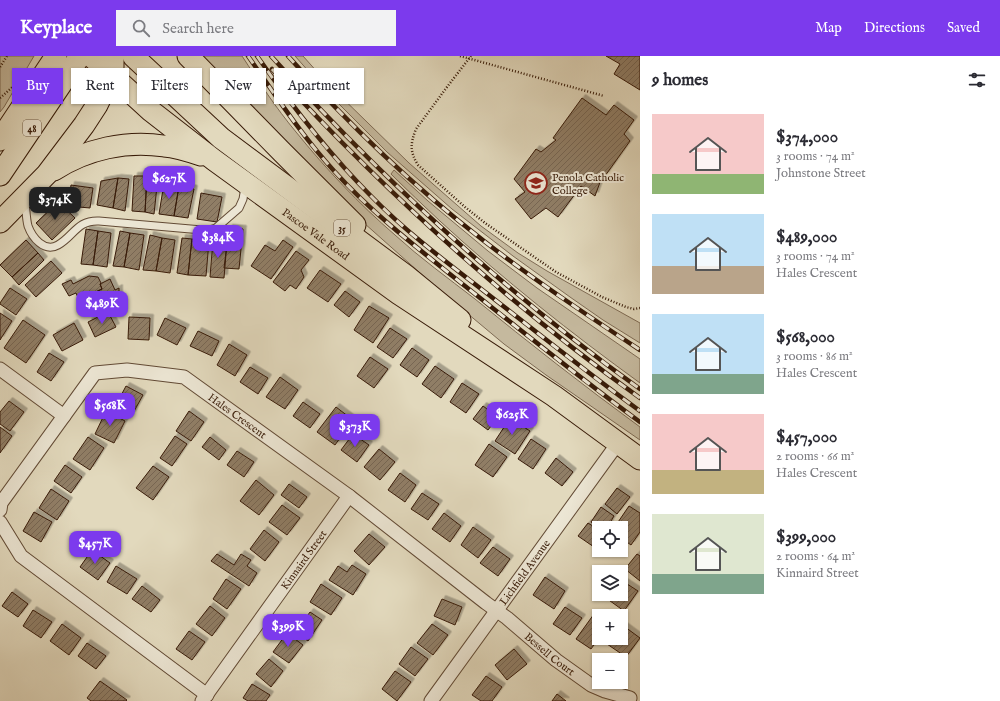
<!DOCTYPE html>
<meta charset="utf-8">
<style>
body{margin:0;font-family:"IM FELL English",serif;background:#f2f2f3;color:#2b2b33;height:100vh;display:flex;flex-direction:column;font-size:15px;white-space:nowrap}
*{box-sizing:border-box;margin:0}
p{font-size:13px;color:#7c7c81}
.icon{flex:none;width:22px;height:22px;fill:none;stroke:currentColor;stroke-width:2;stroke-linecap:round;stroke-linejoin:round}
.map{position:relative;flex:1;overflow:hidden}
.side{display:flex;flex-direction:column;background:#fff;width:360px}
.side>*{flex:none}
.top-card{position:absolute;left:12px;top:12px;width:380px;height:36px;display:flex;gap:8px}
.tools{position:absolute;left:592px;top:465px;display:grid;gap:8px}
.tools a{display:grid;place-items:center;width:36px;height:36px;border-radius:0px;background:#fff;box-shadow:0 1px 3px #0004;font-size:20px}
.price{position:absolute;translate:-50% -34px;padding:0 9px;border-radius:8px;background:#7c3aed;color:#fff;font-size:13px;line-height:26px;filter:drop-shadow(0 1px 2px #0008)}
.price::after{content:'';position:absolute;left:50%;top:24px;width:12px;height:9px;margin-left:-6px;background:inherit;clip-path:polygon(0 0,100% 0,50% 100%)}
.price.on{background:#222;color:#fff}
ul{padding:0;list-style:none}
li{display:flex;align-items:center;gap:12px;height:100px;padding:0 12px}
li span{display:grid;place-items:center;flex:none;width:112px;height:80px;border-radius:0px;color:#555}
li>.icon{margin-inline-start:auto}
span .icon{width:48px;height:48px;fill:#fffc;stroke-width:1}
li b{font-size:17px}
h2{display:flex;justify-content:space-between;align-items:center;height:48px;padding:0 12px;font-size:17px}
.chip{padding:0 14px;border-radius:0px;background:#fff;box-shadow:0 1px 3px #0004;font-size:14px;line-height:36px}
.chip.on{background:#7c3aed;color:#fff}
header{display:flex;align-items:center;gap:24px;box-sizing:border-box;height:56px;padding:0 20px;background:#7c3aed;color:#fff}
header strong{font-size:19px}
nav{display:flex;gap:22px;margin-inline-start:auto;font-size:14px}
.search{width:280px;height:36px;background:#f2f2f3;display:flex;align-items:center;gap:10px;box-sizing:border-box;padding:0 14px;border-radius:0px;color:#7c7c81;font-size:15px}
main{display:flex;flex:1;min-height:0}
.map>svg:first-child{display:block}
</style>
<header>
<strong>Keyplace</strong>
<div class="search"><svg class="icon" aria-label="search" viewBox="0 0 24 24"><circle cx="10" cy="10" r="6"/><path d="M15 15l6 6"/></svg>Search here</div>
<nav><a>Map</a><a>Directions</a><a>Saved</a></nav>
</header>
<main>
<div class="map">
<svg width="640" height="645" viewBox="0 0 640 645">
<defs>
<pattern id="building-hatch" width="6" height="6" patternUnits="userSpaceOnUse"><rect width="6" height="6" fill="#907e66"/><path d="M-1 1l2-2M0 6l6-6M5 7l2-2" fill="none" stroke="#776652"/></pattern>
<filter id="shadow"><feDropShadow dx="3.5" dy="-3.5" stdDeviation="0" flood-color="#0004"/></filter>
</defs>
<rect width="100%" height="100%" fill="#e2d9bd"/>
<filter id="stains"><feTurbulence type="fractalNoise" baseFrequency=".005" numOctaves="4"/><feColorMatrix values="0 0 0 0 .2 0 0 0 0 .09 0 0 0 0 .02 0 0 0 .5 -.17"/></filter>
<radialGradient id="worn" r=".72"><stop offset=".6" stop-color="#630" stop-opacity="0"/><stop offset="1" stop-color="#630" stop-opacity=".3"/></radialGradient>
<path fill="#c5b99e" stroke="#7e6a53" d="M0,0H34L4,51L0,56Z
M196,0H242C259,26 276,52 296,76C326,113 359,148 395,179C420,202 448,222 475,243C529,287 584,330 640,371V384L546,319L504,288L437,232L355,159Z
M295,0H303L327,27L409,107L481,170L518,197L547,215L640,267V287L603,264L570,241L513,200L452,153L387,96L326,35Z
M394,114L428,145L488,195L537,232L640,303V327C571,277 504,224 441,166C424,150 407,134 391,118Z"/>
<path fill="url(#building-hatch)" stroke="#381b08" filter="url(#shadow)" d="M606,0H640V34L614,18L620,8Z
M582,42L606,59L614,49L634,64L624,78L630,85L605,120L603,118L595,140L581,130L558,161L546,152L531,163L515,143L525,136L514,123L536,93L541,96L556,84L553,82Z
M134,120H147L145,156L132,155Z
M147,120L158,121L154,158L145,156Z
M118,122L129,123L125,155L113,152Z
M118,122L113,152L97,149L101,125Z
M164,127L179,130L174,160L159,158Z
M71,129L93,132L90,152L68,150Z
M179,130L194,133L188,162L174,160Z
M201,137L222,141L217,166L197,163Z
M58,146L75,162L52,184L36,167Z
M229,172L243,173L239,213L224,212Z
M86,173L98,175L93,209L81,208Z
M98,175L111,177L107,211L93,209Z
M120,175L130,177L124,211L113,210Z
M130,177L144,179L139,214L124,211Z
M150,179L162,182L156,215L143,214Z
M162,182L175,184L170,217L156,215Z
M182,182L192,183L188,219L177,217Z
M192,183L209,185L206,220L188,219Z
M26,184L38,197L12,221L0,209Z
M213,184L227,186L224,222L210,221Z
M283,184L293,191L271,223L251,210L265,189L275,195Z
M296,195L309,204L301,214L304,221L296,233L290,229L285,235L273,226Z
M38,197L44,204L19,229L12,221Z
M51,205L62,217L36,241L25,229Z
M320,214L341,228L328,246L307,232Z
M89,220L98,221L101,227L100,228L102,233L79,244L76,237L69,240L62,228L71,224L73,228Z
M110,223L115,234L119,232V243L93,256L90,250H87L83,242L102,233L100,228Z
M10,232L27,243L16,259L0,248V247Z
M345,235L360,246L349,261L334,249Z
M369,250L389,262L373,287L354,274Z
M108,256L116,271L95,281L88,266Z
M0,257L12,265L0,284Z
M129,261L150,262L149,284L128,283Z
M165,262L186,272L177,289L157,279Z
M23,264L45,279L26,307L4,292Z
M74,267L83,284L62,295L53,279Z
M390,272L407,283L393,302L377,291Z
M198,275L219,285L212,300L190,290Z
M229,288L247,299L235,320L217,309Z
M412,292L429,304L417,321L400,309Z
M49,297L64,306L51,325L37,316Z
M370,301L388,313L374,332L357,320Z
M435,310L454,323L441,342L422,328Z
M250,311L268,322L258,338L240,326Z
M280,321L298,334L285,353L266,341Z
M462,327L479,338L466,357L450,346Z
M126,330L143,339L132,359L115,351Z
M9,345L24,356L10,375L0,368V356Z
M303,346L320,358L310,372L293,360Z
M483,350L498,361L488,374L473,363Z
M336,351L353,364L335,389L317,376Z
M106,355L125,365L114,387L95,378Z
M189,355L204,366L191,385L176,375Z
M510,362L530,375L515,398L495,385Z
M0,371L12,380L0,397Z
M353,378L369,389L357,406L341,394Z
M175,380L187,388L172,410L160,402Z
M88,381L104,392L90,414L73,403Z
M210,381L226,394L219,404L202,391Z
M531,383L546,393L533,413L518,403Z
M489,388L507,401L493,421L475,409Z
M379,393L395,406L380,424L364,411Z
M237,395L254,406L244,421L227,409Z
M556,402L573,416L562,430L545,417Z
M65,409L82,421L71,437L54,425Z
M153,410L169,421L153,444L136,432Z
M400,417L416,429L405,446L388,434Z
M256,424L274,439L259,459L240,445Z
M289,428L307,441L299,452L281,439Z
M617,432L630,441L617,458L605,448Z
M51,433L69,445L57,464L39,452Z
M422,437L439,448L428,464L411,453Z
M282,449L300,462L287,479L269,466Z
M629,450L640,457V476L631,489L621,482V472H614Z
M601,451L614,460L607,472H600L591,466Z
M34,456L52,466L41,486L23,475Z
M444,457L461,470L450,486L432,473Z
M588,467L599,474V485L594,491L578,480Z
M473,471L491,484L478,502L461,489Z
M264,474L279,486L265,505L250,493Z
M369,478L385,491L369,509L354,495Z
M493,491L510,503L498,520L480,507Z
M92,494L110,507L98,524L80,511Z
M217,498L234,509L241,498L251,504L247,510L257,517L249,530L211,505Z
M637,498L640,500V525L625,513Z
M352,509L366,518L353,539L329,524L338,510L347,516Z
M116,510L137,523L127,538L107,526Z
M545,521L565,535L554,553L533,539Z
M226,523L241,533L227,553L213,543Z
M621,524L638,535L624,555L606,542L609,538H621Z
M321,528L342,542L331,559L310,546Z
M142,530L160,544L151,556L132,543Z
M12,536L28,548L18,561L2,550Z
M442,543L462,551L455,569L434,560Z
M210,550L225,562L212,580L196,568Z
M565,551L582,562L570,579L553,568Z
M33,554L52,566L41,582L23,570Z
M310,556L322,564L308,585L290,573L297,562L303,566Z
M594,558L599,561V582L591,593L576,583Z
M62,568L81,582L69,599L50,585Z
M432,568L448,579L433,599L417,587Z
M621,568L640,582L626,601L607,588L611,582H621Z
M189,575L205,586L192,604L176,593Z
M287,577L303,589L289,607L273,596Z
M87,587L106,600L96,613L78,600Z
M411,591L428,603L415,620L399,608Z
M514,593L527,608L507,624L495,609Z
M269,603L283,615L271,631L256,618Z
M395,615L411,626L397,645L382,633Z
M486,620L502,631L492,645H481L472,639Z
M100,625L127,644L126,645H91L87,642Z
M252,628L270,639L266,645H248L243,642Z
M557,638L566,645H552Z"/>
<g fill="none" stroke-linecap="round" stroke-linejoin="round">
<g stroke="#624a35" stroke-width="9">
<path id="lane" d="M25,145C26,153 26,162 28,170C32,181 44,197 58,189C74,180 77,164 99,165L202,174H209L216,172L239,152L243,143L245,131"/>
</g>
<g stroke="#624a35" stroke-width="15">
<g id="street">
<path d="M0,313L64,360"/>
<path id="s1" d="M0,454L1,447L95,317L127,314L184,321L349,440L486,547L507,562L556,604L591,629L605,635L630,642"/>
<path d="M0,466L21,500L207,639"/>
<path id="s2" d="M202,645L349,440"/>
<path id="s3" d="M431,645L618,387"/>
</g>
</g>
<g stroke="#381b08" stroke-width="23">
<g id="primary">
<path id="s4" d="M91,0L151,55L214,104L399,238L554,340L640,403"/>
<path d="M133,0L221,82L405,219L460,264"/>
<path d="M188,0L282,96L355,169"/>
<path d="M0,84L56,0"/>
<path d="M54,114C86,93 127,84 164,90C177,91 189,95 201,99"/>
<path d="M0,119L80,0"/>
<path d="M0,166L47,118L84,69L97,49L111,20L113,11V0"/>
</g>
</g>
<path stroke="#381b08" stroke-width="2.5" stroke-dasharray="1 2" stroke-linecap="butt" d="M460,0L604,40
M471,0L447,31L416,73C410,88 410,96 418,109L465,151L485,167L556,216L602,241L626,251L634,253L640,252
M0,11L7,0
M0,42L16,28"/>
<use href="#lane" stroke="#ece6d4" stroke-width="7"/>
<use href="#street" stroke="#ece6d4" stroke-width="13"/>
<use href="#primary" stroke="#e2d9bd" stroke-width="21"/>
<g stroke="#381b08" stroke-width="4.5">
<path id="rail" d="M248,0C276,40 302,80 335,116C374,159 420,194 465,230C523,276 580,322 640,366
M257,0C292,50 328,97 371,140C407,177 449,208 489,239C539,278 589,318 640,355
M271,0C382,123 505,236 640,333
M288,0C348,68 413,130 484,185C534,224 587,259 640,294
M272,13C384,135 506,246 640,342"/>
</g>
<use href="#rail" stroke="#ece6d4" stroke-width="3" stroke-dasharray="9" stroke-linecap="butt"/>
</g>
<defs>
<g id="school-ring" transform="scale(1.15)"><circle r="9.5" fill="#ece6d4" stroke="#8f2418" stroke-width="1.5"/><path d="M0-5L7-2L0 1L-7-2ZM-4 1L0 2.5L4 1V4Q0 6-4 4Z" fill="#8f2418"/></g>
</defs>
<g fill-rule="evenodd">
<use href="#school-ring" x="536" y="127"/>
</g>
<g text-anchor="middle" stroke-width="4" stroke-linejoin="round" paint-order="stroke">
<g fill="#ece6d4" stroke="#6e5845" stroke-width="1">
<rect x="23" y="64" width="18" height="16" rx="3"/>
<rect x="334" y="164" width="16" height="16" rx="3"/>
</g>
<g font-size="10" font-weight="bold" fill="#381b08">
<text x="32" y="76">48</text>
<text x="342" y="176">35</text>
</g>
<g font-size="11" fill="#381b08" stroke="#ece6d4" text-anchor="start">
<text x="552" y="125">Penola Catholic<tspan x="552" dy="13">College</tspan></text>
</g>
<g font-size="11" fill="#381b08" stroke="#ece6d4">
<text dy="4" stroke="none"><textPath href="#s4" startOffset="287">Pascoe Vale Road</textPath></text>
<text dy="4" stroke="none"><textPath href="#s1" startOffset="323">Hales Crescent</textPath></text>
<text dy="4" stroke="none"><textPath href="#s2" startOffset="174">Kinnaird Street</textPath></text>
<text dy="4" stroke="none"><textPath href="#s3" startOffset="159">Lichfield Avenue</textPath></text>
<text dy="4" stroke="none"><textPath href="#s1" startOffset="716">Bessell Court</textPath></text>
</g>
</g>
<rect width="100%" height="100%" filter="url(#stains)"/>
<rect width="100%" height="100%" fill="url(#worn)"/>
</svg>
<div class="tools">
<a><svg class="icon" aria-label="locate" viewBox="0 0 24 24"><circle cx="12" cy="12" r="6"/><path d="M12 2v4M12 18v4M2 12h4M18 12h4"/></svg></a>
<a><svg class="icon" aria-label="layers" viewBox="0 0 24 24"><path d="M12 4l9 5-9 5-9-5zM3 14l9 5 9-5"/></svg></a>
<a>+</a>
<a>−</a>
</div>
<b class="price" style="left:169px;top:144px">$627K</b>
<b class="price on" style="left:55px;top:165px">$374K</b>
<b class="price" style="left:218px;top:203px">$384K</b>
<b class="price" style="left:102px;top:269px">$489K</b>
<b class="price" style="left:110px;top:371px">$568K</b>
<b class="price" style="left:512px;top:380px">$625K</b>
<b class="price" style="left:355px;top:392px">$373K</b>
<b class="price" style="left:95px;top:509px">$457K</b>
<b class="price" style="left:288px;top:592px">$399K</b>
<div class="top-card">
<a class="chip on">Buy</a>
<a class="chip">Rent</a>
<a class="chip">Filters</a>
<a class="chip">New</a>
<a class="chip">Apartment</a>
</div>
</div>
<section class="side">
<h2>9 homes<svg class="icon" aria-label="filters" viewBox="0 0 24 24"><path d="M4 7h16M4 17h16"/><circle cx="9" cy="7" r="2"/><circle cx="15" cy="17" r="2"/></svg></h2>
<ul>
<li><span style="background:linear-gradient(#f6c9c9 75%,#8fb573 0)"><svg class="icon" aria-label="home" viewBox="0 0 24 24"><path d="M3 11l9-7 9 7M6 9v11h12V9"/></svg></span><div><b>$374,000</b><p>3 rooms · 74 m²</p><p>Johnstone Street</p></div></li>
<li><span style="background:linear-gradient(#bfe0f5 65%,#b9a48a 0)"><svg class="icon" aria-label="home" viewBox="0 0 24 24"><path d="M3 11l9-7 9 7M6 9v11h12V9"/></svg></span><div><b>$489,000</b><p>3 rooms · 74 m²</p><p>Hales Crescent</p></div></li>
<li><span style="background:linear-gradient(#bfe0f5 75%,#7fa58c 0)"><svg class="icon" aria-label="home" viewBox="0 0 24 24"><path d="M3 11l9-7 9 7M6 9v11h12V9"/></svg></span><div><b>$568,000</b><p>3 rooms · 86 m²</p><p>Hales Crescent</p></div></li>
<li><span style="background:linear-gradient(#f6c9c9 70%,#c2b280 0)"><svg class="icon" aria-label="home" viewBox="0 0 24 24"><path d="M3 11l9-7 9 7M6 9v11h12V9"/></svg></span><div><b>$457,000</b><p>2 rooms · 66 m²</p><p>Hales Crescent</p></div></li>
<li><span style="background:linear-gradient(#dfe7d0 75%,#7fa58c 0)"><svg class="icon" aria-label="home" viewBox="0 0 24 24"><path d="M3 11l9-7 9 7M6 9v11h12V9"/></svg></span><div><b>$399,000</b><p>2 rooms · 64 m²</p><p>Kinnaird Street</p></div></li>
</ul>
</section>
</main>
